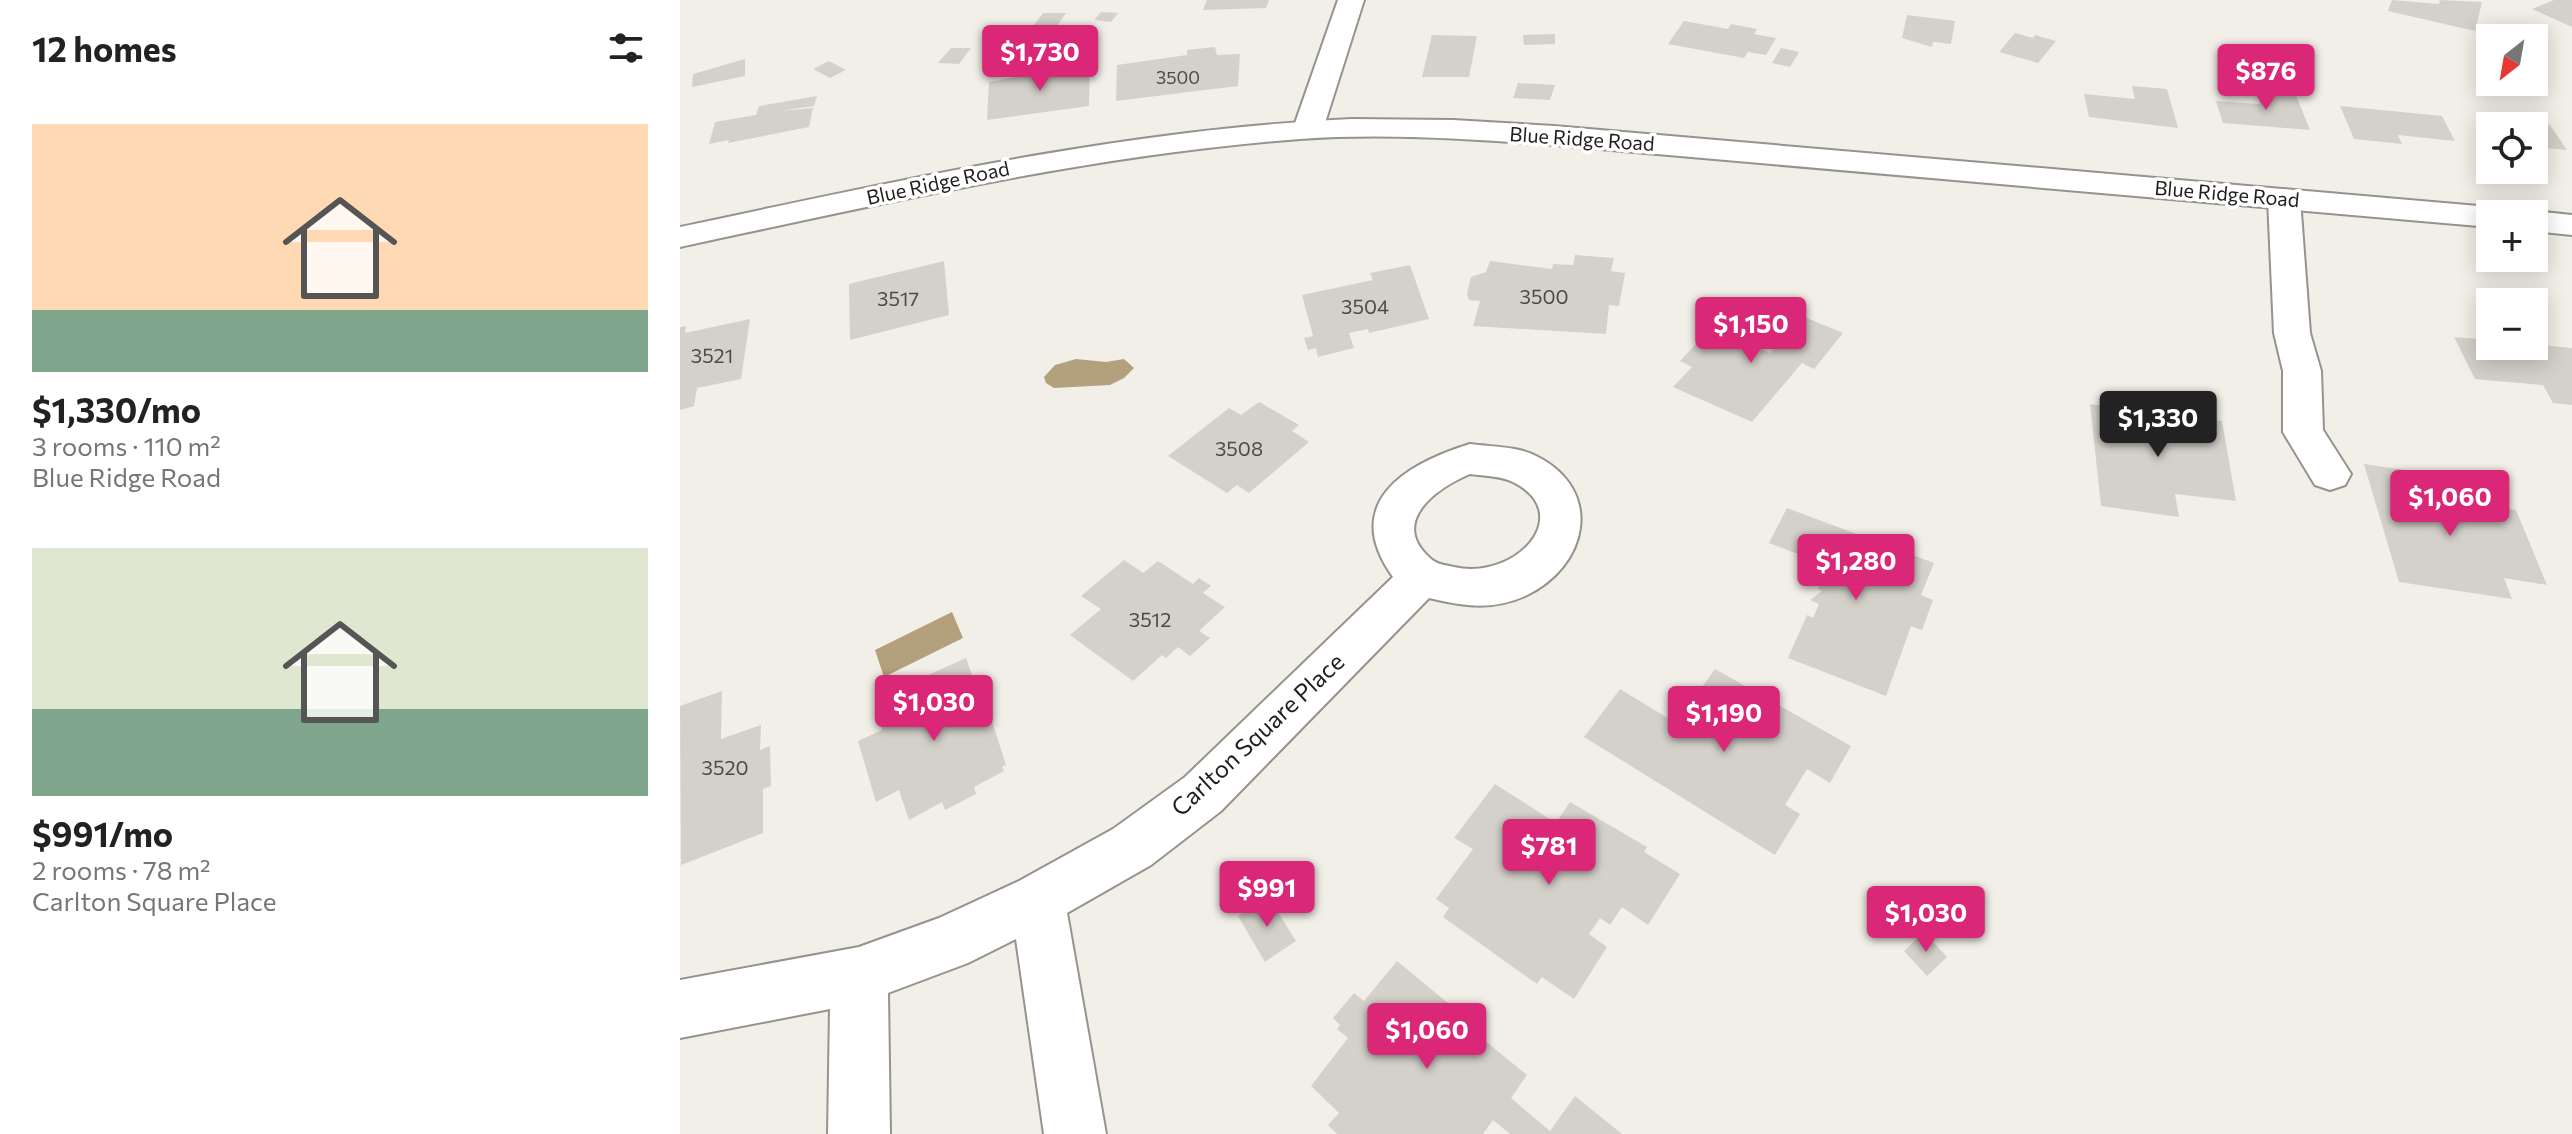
<!DOCTYPE html>
<meta charset="utf-8">
<style>
body{margin:0;font-family:Commissioner,sans-serif;background:#f2f2f2;color:#222;height:100vh;display:flex;flex-direction:column;font-size:30px;white-space:nowrap}
*{box-sizing:border-box;margin:0}
p{font-size:26px;color:#767676}
.icon{flex:none;width:44px;height:44px;fill:none;stroke:currentColor;stroke-width:2;stroke-linecap:round;stroke-linejoin:round}
.map{position:relative;flex:1;overflow:hidden}
.details{display:flex;flex-direction:column;background:#fff;width:680px}
.details>*{flex:none}
.needle{width:52px;rotate:211deg}
.controls{position:absolute;left:1796px;top:24px;display:grid;gap:16px}
.controls a{display:grid;place-items:center;width:72px;height:72px;border-radius:0px;background:#fff;box-shadow:0 4px 20px #0003;font-size:40px}
.price{position:absolute;translate:-50% -68px;padding:0 18px;border-radius:8px;background:#db2777;color:#fff;font-size:26px;line-height:52px;filter:drop-shadow(0 2px 4px #0008)}
.price::after{content:'';position:absolute;left:50%;top:48px;width:24px;height:18px;margin-left:-12px;background:inherit;clip-path:polygon(0 0,100% 0,50% 100%)}
.price.current{background:#222;color:#fff}
ul{padding:0;list-style:none}
li{display:grid;align-content:center;gap:16px;height:424px;padding:0 32px}
li span{display:grid;place-items:center;height:248px;border-radius:0px;color:#555}
li>.icon{margin-inline-start:auto}
span .icon{width:144px;height:144px;fill:#fffc;stroke-width:1}
li b{font-size:34px}
h2{display:flex;justify-content:space-between;align-items:center;height:96px;padding:0 32px;font-size:34px}
main{display:flex;flex:1;min-height:0}
.map>svg:first-child{display:block}
</style>
<main>
<section class="details">
<h2>12 homes<svg class="icon" aria-label="filters" viewBox="0 0 24 24"><path d="M4 7h16M4 17h16"/><circle cx="9" cy="7" r="2"/><circle cx="15" cy="17" r="2"/></svg></h2>
<ul>
<li><span style="background:linear-gradient(#ffd9b3 75%,#7fa58c 0)"><svg class="icon" aria-label="home" viewBox="0 0 24 24"><path d="M3 11l9-7 9 7M6 9v11h12V9"/></svg></span><div><b>$1,330/mo</b><p>3 rooms · 110 m²</p><p>Blue Ridge Road</p></div></li>
<li><span style="background:linear-gradient(#dfe7d0 65%,#7fa58c 0)"><svg class="icon" aria-label="home" viewBox="0 0 24 24"><path d="M3 11l9-7 9 7M6 9v11h12V9"/></svg></span><div><b>$991/mo</b><p>2 rooms · 78 m²</p><p>Carlton Square Place</p></div></li>
</ul>
</section>
<div class="map">
<svg width="1892" height="1134" viewBox="0 0 1892 1134">
<rect width="100%" height="100%" fill="#f2efe8"/>
<path fill="#b2a17c" d="M396,359L426,362L444,359L454,368L444,378L430,385L374,388L366,383L364,377L375,365Z
M272,612L283,638L204,677L195,650Z"/>
<path fill="#d4d1ca" d="M527,0H589L586,8L523,10Z
M1712,0L1759,4L1760,0L1802,2L1795,31L1708,11Z
M1874,0H1892V27L1852,9Z
M421,12L438,13L431,22L414,20Z
M363,13H386L377,26L354,25Z
M1227,15L1275,21L1271,44L1253,42L1252,47L1222,38Z
M1004,21L1048,29L1051,24L1077,29L1074,34L1096,38L1086,55L1068,52L1064,58L988,44Z
M1335,33L1353,38L1355,35L1376,41L1358,63L1319,52Z
M875,34V44L844,45L843,35Z
M752,35L797,36L789,77H742Z
M535,47L537,55L560,54L558,86L436,101L437,65L507,55V50Z
M271,48H291L279,64L258,63Z
M1101,48L1119,52L1110,67L1092,63Z
M1594,52L1619,54L1623,63L1598,61Z
M65,59V76L12,87L13,74Z
M149,61L166,70L150,78L133,69Z
M410,64L409,106L307,120L309,82Z
M838,83L875,85L870,100L833,98Z
M1452,86L1487,89L1498,128L1409,117L1404,94L1455,99Z
M1575,90L1615,93L1630,130L1543,123L1536,101L1580,104Z
M137,96L134,106L100,111L133,108L129,127L48,143L49,140L29,144L35,122L76,115L79,106Z
M1660,106L1762,116L1775,141L1718,135L1722,144L1674,139Z
M1800,120L1851,124V126H1810V137Z
M1854,124L1870,125L1887,150L1854,147Z
M895,255L934,258L931,271L945,273L939,306L929,305L926,334L793,326L800,301L789,300L787,294L791,277L806,272L810,261L872,269L873,264L893,265Z
M264,261L269,315L170,340L169,284Z
M730,265L749,319L689,333L688,329L669,333L674,348L638,357L636,348L628,350L624,338L633,336L622,295L693,280L690,273Z
M1122,316L1163,333L1134,369L1122,363L1072,422L993,387L1012,367L1000,361L1039,319L1071,333L1064,342L1090,353Z
M70,319L61,379L17,388L14,406L0,410V327L6,326L5,333Z
M1774,337L1810,340V346L1854,344L1892,348V405L1873,403L1863,385L1795,379Z
M579,402L619,425L612,431L629,442L569,493L557,485L547,493L488,456L549,408L561,415Z
M1410,404L1542,421L1556,501L1495,494L1499,517L1421,506Z
M1684,464L1739,472L1748,498L1836,510L1867,585L1824,578L1832,599L1719,582Z
M1107,508L1254,563L1241,595L1253,600L1242,630L1231,626L1206,696L1108,658L1127,615L1133,618L1139,604L1130,600L1142,591L1138,589L1149,566L1089,543Z
M444,560L463,573L478,561L513,584L519,578L531,586L523,593L545,607L519,631L530,638L510,656L498,647L486,658L482,655L453,681L390,635L421,609L401,596Z
M286,658L293,678L298,677L326,765L322,767L324,771L294,787L296,794L265,810L262,802L229,820L219,790L196,802L178,741L202,730L197,712L227,697L224,686Z
M1035,669L1171,746L1150,783L1127,769L1105,805L1120,814L1095,855L904,737L940,689L996,723Z
M42,691L41,739L81,725L80,750L90,746L91,786L83,789V833L1,865L0,706Z
M815,784L876,823L890,802L967,847L964,852L1000,874L968,925L942,907L930,925L920,918L909,934L927,947L894,999L862,977L857,984L763,917L769,908L756,899L793,849L774,838Z
M588,896L616,941L585,962L558,916Z
M1244,932L1267,957L1247,976L1224,951Z
M717,961L802,1031L798,1035L847,1075L831,1098L870,1131L895,1096L942,1134H830L813,1120L803,1134H657L648,1125L659,1113L631,1086L668,1038L657,1029L660,1025L653,1018L674,993L684,1001Z"/>
<g fill="none" stroke-linecap="round" stroke-linejoin="round">
<g stroke="#96938c" stroke-width="4">
<path id="minor" d="M658,0H684L643,129L639,135L628,138L617,135L613,129Z
M1604,189L1616,192L1620,199L1630,333L1641,371L1643,430L1671,474L1665,485L1650,490L1635,485L1603,432V371L1594,333L1588,199L1592,192Z
M790,444C811,447 837,446 856,456C925,490 908,567 845,596C811,611 783,606 749,598L541,811L471,865L387,913L426,1134H364L336,939L288,963L208,993L210,1134H148L150,1009L0,1038V980L179,947L259,918L339,881L433,829L505,777L713,577C660,503 725,464 790,444ZM790,474C804,476 821,476 833,482C897,514 836,581 774,567C766,565 758,565 751,559C708,522 757,488 790,474Z"/>
</g>
<g stroke="#96938c" stroke-width="4">
<path id="major" d="M672,119L773,120L874,126L1810,207L1822,210L1825,214H1810V227L874,145C790,139 705,133 620,139C410,155 205,203 0,247V227C223,180 445,129 672,119Z
M1854,211L1892,215V235L1854,231V214H1842Z"/>
</g>
<use href="#minor" fill="#fff" fill-rule="evenodd"/>
<use href="#major" fill="#fff" fill-rule="evenodd"/>
</g>
<g text-anchor="middle" stroke-width="7" stroke-linejoin="round" paint-order="stroke">
<g font-size="18" fill="#4c4b47">
<text x="498" y="84">3500</text>
</g>
<g font-size="20" fill="#1f1e1b" stroke="#fff">
<text transform="translate(902 139) rotate(4)" y="7">Blue Ridge Road</text>
<text transform="translate(258 183) rotate(-12)" y="7">Blue Ridge Road</text>
<text transform="translate(1547 194) rotate(5)" y="7">Blue Ridge Road</text>
</g>
<g font-size="20" fill="#4c4b47">
<text x="864" y="304">3500</text>
<text x="218" y="306">3517</text>
<text x="685" y="314">3504</text>
<text x="32" y="363">3521</text>
<text x="559" y="456">3508</text>
<text x="470" y="627">3512</text>
<text x="45" y="775">3520</text>
</g>
<g font-size="24" fill="#1f1e1b" stroke="#fff">
<text transform="translate(578 735) rotate(-43)" y="8">Carlton Square Place</text>
</g>
</g>
</svg>
<div class="controls">
<a><svg class="needle" viewBox="-14 -14 28 28"><path d="M0-13l5 13h-10z" fill="#e53935"/><path d="M0 13l5-13h-10z" fill="#767676"/></svg></a>
<a><svg class="icon" aria-label="locate" viewBox="0 0 24 24"><circle cx="12" cy="12" r="6"/><path d="M12 2v4M12 18v4M2 12h4M18 12h4"/></svg></a>
<a>+</a>
<a>−</a>
</div>
<b class="price" style="left:360px;top:93px">$1,730</b>
<b class="price" style="left:1586px;top:112px">$876</b>
<b class="price" style="left:1071px;top:365px">$1,150</b>
<b class="price current" style="left:1478px;top:459px">$1,330</b>
<b class="price" style="left:1770px;top:538px">$1,060</b>
<b class="price" style="left:1176px;top:602px">$1,280</b>
<b class="price" style="left:254px;top:743px">$1,030</b>
<b class="price" style="left:1044px;top:754px">$1,190</b>
<b class="price" style="left:869px;top:887px">$781</b>
<b class="price" style="left:587px;top:929px">$991</b>
<b class="price" style="left:1246px;top:954px">$1,030</b>
<b class="price" style="left:747px;top:1071px">$1,060</b>
</div>
</main>
